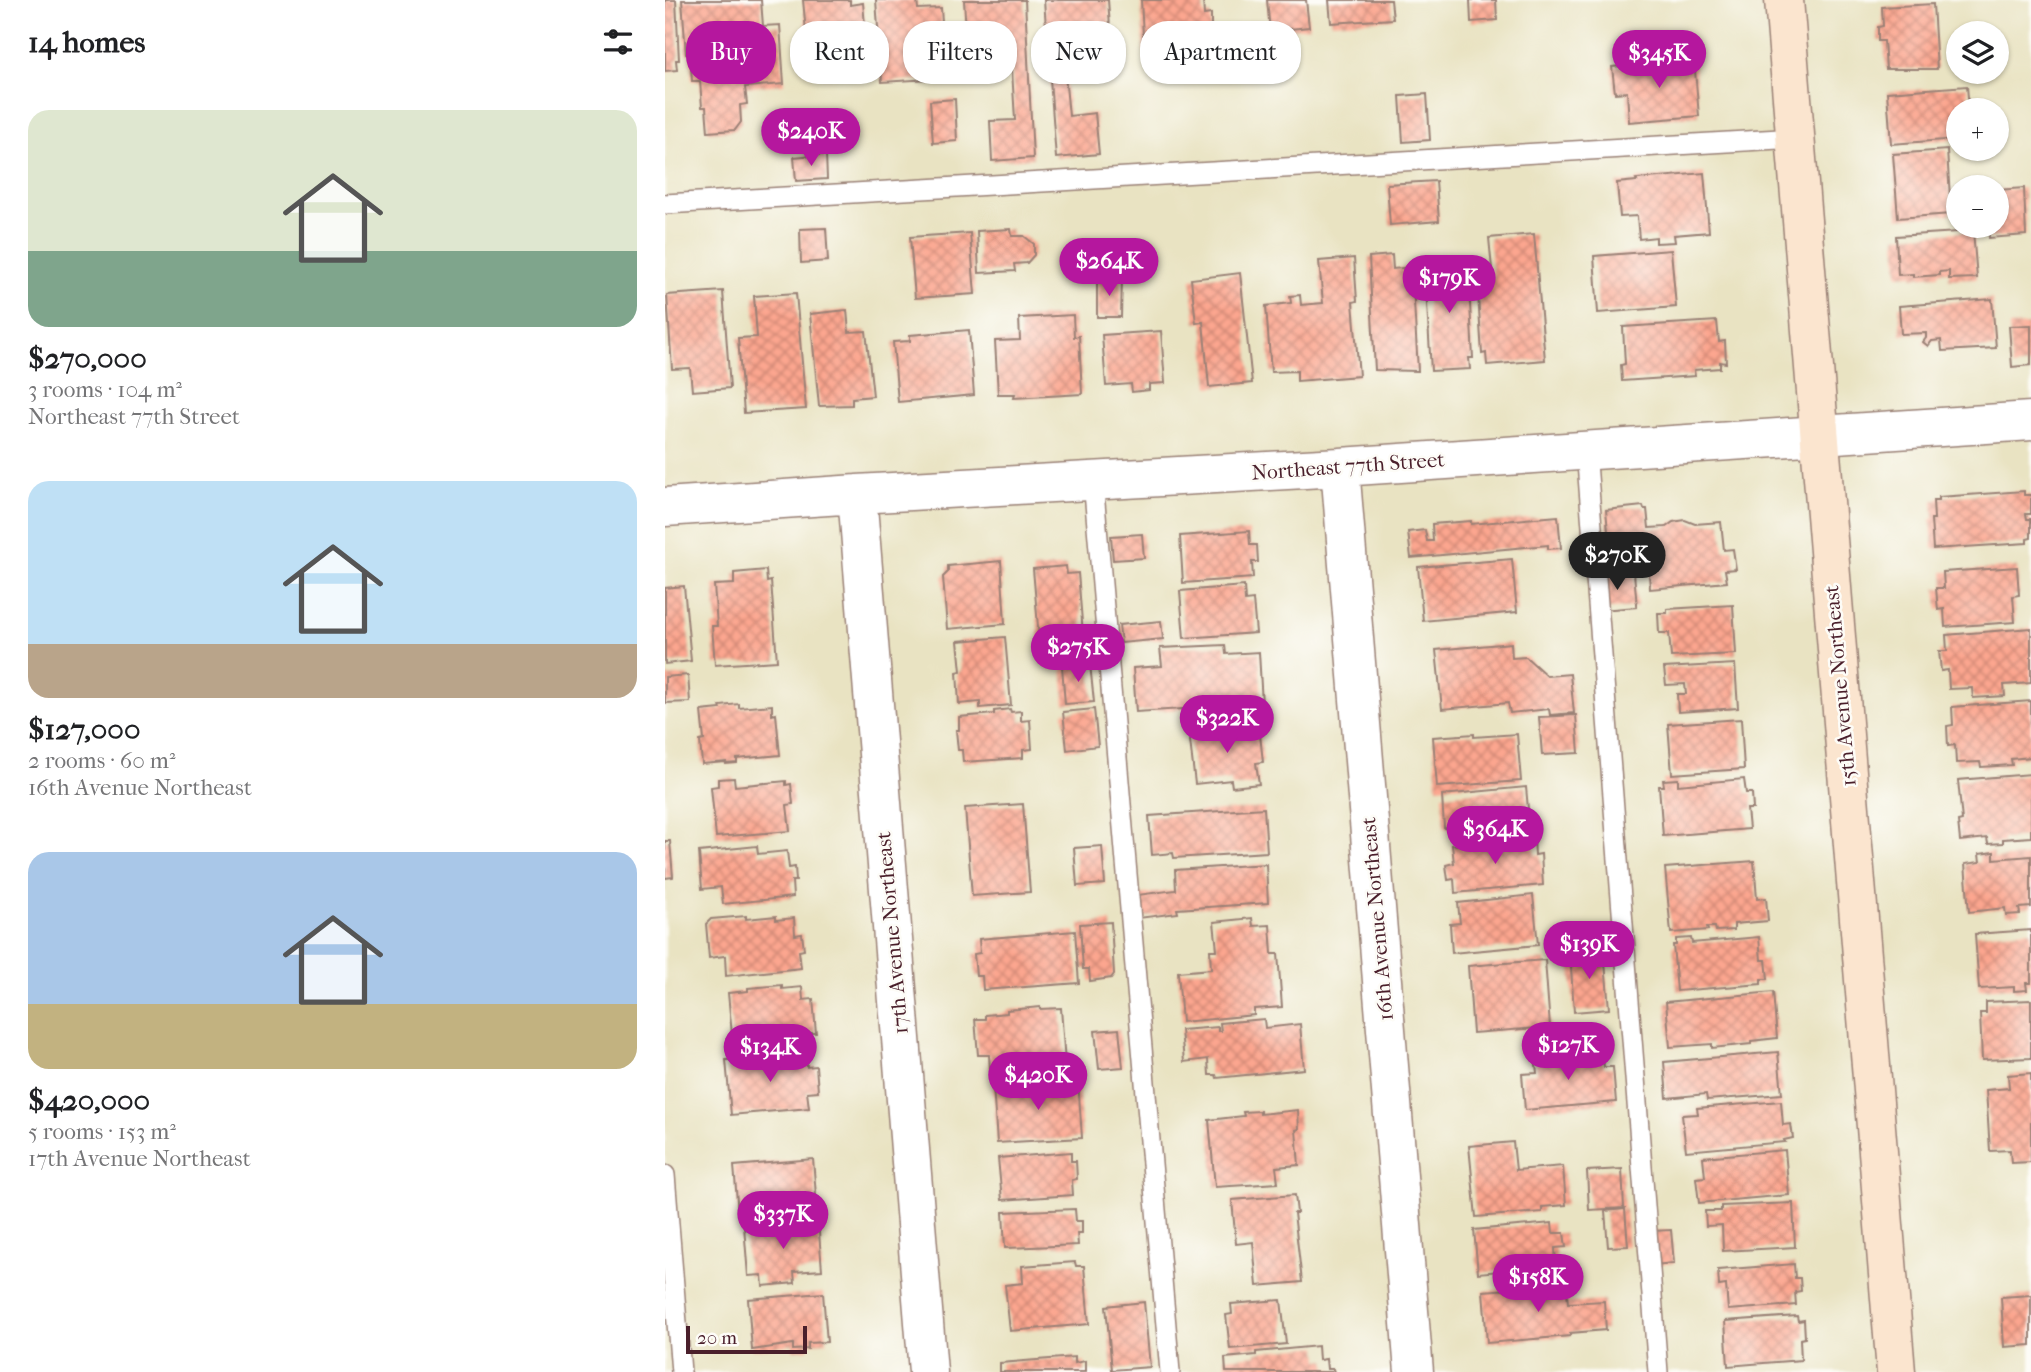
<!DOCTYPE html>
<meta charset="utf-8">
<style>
body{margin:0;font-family:"IM FELL French Canon",serif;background:#f6f6f6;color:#202124;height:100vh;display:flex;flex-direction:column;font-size:26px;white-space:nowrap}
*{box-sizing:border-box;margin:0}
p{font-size:23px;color:#757577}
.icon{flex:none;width:38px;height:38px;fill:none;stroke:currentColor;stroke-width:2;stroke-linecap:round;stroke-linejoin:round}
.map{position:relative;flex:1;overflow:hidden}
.details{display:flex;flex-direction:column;background:#fff;width:665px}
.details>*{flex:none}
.guide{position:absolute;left:21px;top:21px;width:665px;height:63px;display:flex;gap:14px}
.tools{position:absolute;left:1281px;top:21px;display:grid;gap:14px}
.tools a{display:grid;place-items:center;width:63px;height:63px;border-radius:50%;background:#fff;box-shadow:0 2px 5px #0004;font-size:35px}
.scale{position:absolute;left:21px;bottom:18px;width:121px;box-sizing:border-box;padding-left:7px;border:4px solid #4a1f2b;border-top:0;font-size:19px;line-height:24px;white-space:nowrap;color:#4a1f2b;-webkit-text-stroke:5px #fdfcf7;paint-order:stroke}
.price{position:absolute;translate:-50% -60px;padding:0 16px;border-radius:24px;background:#b5179e;color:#fff;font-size:23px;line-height:46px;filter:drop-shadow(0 2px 4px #0008)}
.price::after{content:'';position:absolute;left:50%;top:42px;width:21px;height:16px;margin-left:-10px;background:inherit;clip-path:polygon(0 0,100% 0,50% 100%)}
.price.on{background:#222;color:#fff}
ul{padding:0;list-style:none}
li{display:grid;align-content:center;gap:14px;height:371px;padding:0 28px}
li span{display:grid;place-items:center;height:217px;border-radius:21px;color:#555}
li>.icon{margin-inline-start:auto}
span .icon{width:126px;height:126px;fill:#fffc;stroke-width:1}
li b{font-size:30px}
h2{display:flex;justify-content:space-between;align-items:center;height:84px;padding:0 28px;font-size:30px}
.pill{padding:0 24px;border-radius:28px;background:#fff;box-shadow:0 2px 5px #0004;font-size:24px;line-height:63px}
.pill.on{background:#b5179e;color:#fff}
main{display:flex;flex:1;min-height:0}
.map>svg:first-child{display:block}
</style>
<main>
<section class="details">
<h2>14 homes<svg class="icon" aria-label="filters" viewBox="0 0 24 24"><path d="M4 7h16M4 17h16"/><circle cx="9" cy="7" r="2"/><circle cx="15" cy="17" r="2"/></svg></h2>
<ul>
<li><span style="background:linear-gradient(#dfe7d0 65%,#7fa58c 0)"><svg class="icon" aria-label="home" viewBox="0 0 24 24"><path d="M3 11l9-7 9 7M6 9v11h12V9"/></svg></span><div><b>$270,000</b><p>3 rooms · 104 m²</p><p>Northeast 77th Street</p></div></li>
<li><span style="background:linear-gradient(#bfe0f5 75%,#b9a48a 0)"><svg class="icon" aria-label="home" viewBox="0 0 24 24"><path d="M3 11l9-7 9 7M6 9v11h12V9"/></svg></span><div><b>$127,000</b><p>2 rooms · 60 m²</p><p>16th Avenue Northeast</p></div></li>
<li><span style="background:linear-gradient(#a9c7e8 70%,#c2b280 0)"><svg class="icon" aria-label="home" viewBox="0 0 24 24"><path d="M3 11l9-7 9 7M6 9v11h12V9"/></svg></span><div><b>$420,000</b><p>5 rooms · 153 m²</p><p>17th Avenue Northeast</p></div></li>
</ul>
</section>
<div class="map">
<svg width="1366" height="1372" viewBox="0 0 1366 1372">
<defs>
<pattern id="building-cross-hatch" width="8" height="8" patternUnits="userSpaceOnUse" patternTransform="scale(1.75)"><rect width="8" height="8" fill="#fca68f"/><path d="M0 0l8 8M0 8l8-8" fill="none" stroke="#ce8775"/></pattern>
</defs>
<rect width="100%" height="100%" fill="#fdfcf7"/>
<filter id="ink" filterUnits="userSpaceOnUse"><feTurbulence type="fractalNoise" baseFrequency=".0143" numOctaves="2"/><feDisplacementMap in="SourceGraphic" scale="14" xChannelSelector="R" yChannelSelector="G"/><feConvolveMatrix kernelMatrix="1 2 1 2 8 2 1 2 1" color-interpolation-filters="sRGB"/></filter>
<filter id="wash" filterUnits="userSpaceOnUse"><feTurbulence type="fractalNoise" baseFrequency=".00686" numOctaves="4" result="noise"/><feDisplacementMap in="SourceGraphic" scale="28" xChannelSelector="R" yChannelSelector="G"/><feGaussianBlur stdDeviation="1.57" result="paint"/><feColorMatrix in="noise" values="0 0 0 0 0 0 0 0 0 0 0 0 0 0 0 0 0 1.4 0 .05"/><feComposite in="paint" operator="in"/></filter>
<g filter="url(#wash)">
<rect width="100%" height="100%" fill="#e9e3c2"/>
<g id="blocks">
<path fill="url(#building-cross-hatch)" d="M0,0H11L14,60H11L12,70L0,71Z
M17,0H96L98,26L115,25L119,84L80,87L82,104L75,105L76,122L70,130L43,132L41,107H37L35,81H27L25,53L21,54Z
M138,0H185V5L198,3L202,48H198L199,63L147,68L146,53H143Z
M211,0H252L253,9L276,8L281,78L217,82Z
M299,0H360L368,158L327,161L325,121L350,120L347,70L329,72V62L303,63Z
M379,0H443L447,53L419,55V63L399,65L404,116L430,113L434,154L391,158Z
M476,0H538L539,15L546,14V50L530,51V57L502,58L501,52L479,53Z
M602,0H641L644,27L605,31Z
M664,0H726L728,19L666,23Z
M805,0H831L832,20L806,22Z
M1268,4L1272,69H1221L1219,41H1213V27L1218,26L1217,7Z
M1029,59L1034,116L964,122L962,92L950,93L947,67Z
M1302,86L1304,110H1293V139L1226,144L1222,92Z
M762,94L765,140L738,142L735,96Z
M290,99L292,141L268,143L265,101Z
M1282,150L1286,214L1233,218L1228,154Z
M161,154L162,179L131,181L129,157Z
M1039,173L1044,232L1009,235L1010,242L991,243V237L974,239L972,216L955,217L952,183L972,181L971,179Z
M771,181L774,221L725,225L722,184Z
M1359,188L1361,235L1324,238L1323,226H1332V190Z
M161,228L163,261L136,263L135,229Z
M346,229L347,236H359L369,244V255L362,263L349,264L350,271L314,273L312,231Z
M1308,231L1312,278L1284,279V271L1274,272V275L1248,277V274L1233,275L1231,236Z
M305,233L310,294L250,298L245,237Z
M869,234L880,360L822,365L821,353L817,354L812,280L828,279L824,238Z
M1006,250L1011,307L933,313L929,256Z
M727,255L728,269L747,267L753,371L710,370L704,257Z
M793,255L796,258L797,269L803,268L808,358H804L805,369L766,371L760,270H774L773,256Z
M689,258L692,301L688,302L694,376L632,381V371L606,372L601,306L626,303L625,296L635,295L636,305L658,303L654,261Z
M575,273L587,383L544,387L538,322L531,323L526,279Z
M457,278L456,317H432V279Z
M58,291L65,388L27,391L25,368L7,369L2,295Z
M131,293L141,409L79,413L73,338L92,337L89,296Z
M1327,299L1331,348L1277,351L1276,340L1267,341L1263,346L1258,342L1261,338V333L1236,334L1234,306Z
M182,310L184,332L201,331L208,396L187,398V405L154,406L145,314Z
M408,315L409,337L414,336L417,394L349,398L350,394H333L330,341L355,340L354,318Z
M1052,321L1054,342L1060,341L1061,363L1055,362V368L1029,370L1030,376L957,381L956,365L960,364L958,327Z
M1366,325V365L1347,367L1344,326Z
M304,330L309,395L233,402L228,342L245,341V335Z
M496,331L500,383L484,384V390L467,392L466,384L441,386L437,335Z
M1359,491V495H1366V514H1361L1362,519H1366V538L1362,539V543L1268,549L1266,519H1269L1268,500H1274V497Z
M978,506L979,509H982L984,528L1001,527L1008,522L1020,520L1030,524L1056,522L1059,550L1068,549L1071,569L1060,570L1062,582L985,589L983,558L966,559L965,552H945L941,510Z
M893,516L896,548L883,549V545L746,558L743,532L760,530L762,541H768L767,524L806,521V524Z
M584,531L585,545H592L593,562H587L588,578L518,583L515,536Z
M477,534L479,558L448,560L446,536Z
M847,559L852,612L758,621L753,567Z
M336,561L340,624L282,629L278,577L283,572V566Z
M401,566L402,574L413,573L418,634L374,638L368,569Z
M1352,567L1354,595L1348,596L1350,622L1280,627L1279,609L1273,610L1271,588H1279L1278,572Z
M101,570L102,582L106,581L112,661L50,665L47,626H52L49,585L69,584V573Z
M969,573L972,607L936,610L932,577Z
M19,586L26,661L0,664V588Z
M579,586L580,601L588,600L591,633L519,638L515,591Z
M1068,605L1071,654L1006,657L1004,633H994L993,613H1002V609Z
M496,621L498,639L456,643L454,625Z
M1366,628V683L1339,685L1340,696L1308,698L1307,688L1284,689L1283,670L1276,671L1274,651H1282L1281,635Z
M340,637L346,705L315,708V702L294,704L292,672L296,671L293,641Z
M846,643L847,658L861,657L882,676L905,674L909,713L885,715L884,709L845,713L843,703L777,709L771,650Z
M560,645L561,654L594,652L597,704L471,712L468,668L497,666L495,648Z
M425,664L429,702L400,704L397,666Z
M1070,664L1073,708L1013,712L1012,694H1021L1020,684L1001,685L999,668Z
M23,675L25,702L0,703V677Z
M1366,701V757L1346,759L1347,765L1316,767L1315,762L1291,763L1290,745L1283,746L1282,726L1288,725L1287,707Z
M74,704V708L107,705V715L111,714L115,755L72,759V763L61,764V762L37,764L35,741L39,740L36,711L56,709L55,706Z
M345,709L346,712L356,711V721L365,720L367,749L358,750V758L298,762L297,750H293L291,730H294V717L329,714V711Z
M429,709L433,746L402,750L398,712Z
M911,715L914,753L877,755L874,717Z
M1076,719L1079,769L1007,774L1003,724Z
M544,724H552V730L594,726L598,762L591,763L594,784L567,787L566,780L530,784L524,732L544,730Z
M809,734V737L852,734L856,781L772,787L768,737Z
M1366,774V837L1338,839V843L1323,844L1322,838L1295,841L1293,821L1297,820L1293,780Z
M69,778L70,786L121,781V785L126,784L128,804L122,805L125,831L51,837L46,787L53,786V779Z
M1013,779V785L1079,779L1081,793H1087L1088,809H1082L1084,829L998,836L994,786H999L998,780Z
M861,787L865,831L791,838V828H779L777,795Z
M358,804L365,892L307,896L300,808Z
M599,808L602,852L509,858L508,853L487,855L484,816Z
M869,838L870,855L876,854L878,885L790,893L789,879L783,880L781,865L789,863L787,845Z
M0,841H5L8,877L0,878Z
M92,846L93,854L122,851L124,868L130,867L131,881H127L128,897L58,904L56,887L37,889L34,852Z
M437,846L440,884L412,886L409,848Z
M1329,852V859L1366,856V907L1354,908L1355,914L1341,915L1340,908L1304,912L1300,864L1315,862L1314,854Z
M1089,861L1092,899L1101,898L1103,921L1069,924V930L1051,931L1050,927H1042L1043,930L1006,933L1000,868Z
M601,864L603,903L512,909L513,913L474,918L472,895L511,890L510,870Z
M868,895L873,945L787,953L785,924L795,923L793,903Z
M81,916V919L111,916V920L129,918L130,935L137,934L139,950L134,951L136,968L61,976L60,956L44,958L41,924L46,919Z
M587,918L588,926L605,925L607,954H613L617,1007L589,1009V1015L517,1022L513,972L546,969L545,950H552L549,922Z
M446,922L449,974L446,978L425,981L424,969H418L415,924Z
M1366,930V983H1361L1362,990L1349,991V987L1314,989L1310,934Z
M410,931L414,983L318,990L317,976H311L309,954L315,953L314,939Z
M1094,937L1096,960H1101L1103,979H1096V984L1012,991L1008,945H1011V939L1026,938L1027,943Z
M939,950L944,1009L909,1012L905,952Z
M880,960L885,1027L808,1033L803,966Z
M117,985V989L137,987L138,1000L148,999L151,1033H139L140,1039L68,1045L63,993L83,991V988Z
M1108,992L1112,1038L1086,1041V1044L1047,1048V1044L1005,1047L1001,1002Z
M1366,1000V1058L1317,1060L1315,1013H1321V1002Z
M375,1007V1009L396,1008L400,1063L325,1069L324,1055H313L310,1019H320V1015L342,1013V1010Z
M599,1019L600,1028L635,1024L639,1069L552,1078L551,1075H544L543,1059L519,1062L516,1030L553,1027V1031H556L555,1023Z
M454,1029L458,1067L434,1069L430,1031Z
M924,1051L925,1060L938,1059L939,1067H948L951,1102L860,1110L857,1074L872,1073L870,1056Z
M1113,1052L1117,1094L1042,1100L1041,1094L1002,1098L999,1062Z
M141,1053L142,1067L151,1066L153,1091L142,1092L144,1108L66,1115L61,1060Z
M1366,1073V1162L1346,1163L1345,1150L1325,1151L1321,1090L1344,1088L1343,1075Z
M413,1080L417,1138L332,1143L328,1086Z
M1116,1101L1118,1125L1126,1124L1128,1138L1119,1140L1120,1142L1021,1151L1017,1115L1033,1114L1032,1108Z
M633,1110L634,1129L631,1130L634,1165L611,1167L613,1183L550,1187L544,1120L579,1116L578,1112L595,1111V1114Z
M848,1142L851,1170L898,1166L901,1205L877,1207V1212L811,1217L804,1146Z
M1120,1150L1124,1195L1034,1203L1031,1178L1040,1177L1038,1157Z
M406,1152V1161H411L412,1179L407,1180L408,1195L337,1200L333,1158Z
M148,1159L152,1207L73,1213L69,1166Z
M957,1169L959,1208L924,1210L922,1171Z
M630,1195L632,1213H629L637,1282L592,1286L588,1242L571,1244L567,1200Z
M1128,1203L1130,1247L1058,1251L1057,1225L1041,1226L1040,1211H1056V1206Z
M410,1209L411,1221H417V1233H412L413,1245L340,1248L338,1212Z
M960,1209L963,1246L943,1247L940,1211Z
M153,1220L157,1270L129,1272L130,1283L98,1286L97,1275L83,1276L79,1226Z
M887,1223L888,1233H899L901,1247L890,1248L891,1266L813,1273L809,1230Z
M1006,1230L1009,1263L989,1265L987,1231Z
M410,1262L411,1266H419L424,1324L345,1331L340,1285L358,1283L357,1266Z
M1129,1264L1130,1278H1135L1136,1291L1130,1292L1131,1305L1063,1310L1061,1285L1054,1286L1053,1270Z
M901,1285L903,1303L939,1301L941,1330L905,1333V1336L822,1343L818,1291Z
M158,1293L162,1342L143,1343V1349L128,1350V1344L87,1350L83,1299Z
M1366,1295V1345L1339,1347L1336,1297Z
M616,1300L621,1344L565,1349L561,1315L567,1314L566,1304Z
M479,1302L485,1367L447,1370L441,1306Z
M1132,1316L1133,1321L1139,1320L1140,1338L1135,1339L1136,1360L1063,1366L1060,1321Z
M653,1346L654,1360L661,1359L662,1369H668L669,1372H561L560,1358L591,1355V1352Z
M410,1357V1363L420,1361V1372H335V1363Z"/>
</g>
</g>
<g filter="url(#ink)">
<use href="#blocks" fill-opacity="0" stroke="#9a8176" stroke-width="2"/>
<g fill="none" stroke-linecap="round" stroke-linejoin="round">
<g stroke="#9a8176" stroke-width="22">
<path id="service" d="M0,204L1131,138
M921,450L993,1372
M428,480L505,1372
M0,1175L16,1372"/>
</g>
<g stroke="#9a8176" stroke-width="41">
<path id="minor" d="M675,467L749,1372
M192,494L263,1372
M0,507L192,494L675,467L1366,421"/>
</g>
<g stroke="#9a8176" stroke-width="41">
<path id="secondary" d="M1119,0L1231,1372"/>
</g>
<use href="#service" stroke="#fff" stroke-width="19"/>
<use href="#minor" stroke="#fff" stroke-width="38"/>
<use href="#secondary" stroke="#fbe5cf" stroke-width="38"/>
</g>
</g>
<g text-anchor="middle" stroke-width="5" stroke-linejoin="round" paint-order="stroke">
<g font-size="21" fill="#4a1f2b" stroke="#fdfcf7">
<text transform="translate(683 466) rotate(-4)" y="7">Northeast 77th Street</text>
<text transform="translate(1175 686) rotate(-95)" y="7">15th Avenue Northeast</text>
<text transform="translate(712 919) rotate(-95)" y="7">16th Avenue Northeast</text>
<text transform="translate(227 933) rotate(-95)" y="7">17th Avenue Northeast</text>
</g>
</g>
</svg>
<div class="tools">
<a><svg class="icon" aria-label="layers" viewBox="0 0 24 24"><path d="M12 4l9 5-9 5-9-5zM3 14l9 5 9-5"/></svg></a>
<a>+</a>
<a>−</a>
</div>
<div class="scale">20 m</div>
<b class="price" style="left:994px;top:90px">$345K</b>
<b class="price" style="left:146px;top:168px">$240K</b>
<b class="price" style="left:444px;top:298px">$264K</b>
<b class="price" style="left:784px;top:315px">$179K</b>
<b class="price on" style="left:952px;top:592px">$270K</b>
<b class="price" style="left:413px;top:684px">$275K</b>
<b class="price" style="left:562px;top:755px">$322K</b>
<b class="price" style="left:830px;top:866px">$364K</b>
<b class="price" style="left:924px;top:981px">$139K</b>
<b class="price" style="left:903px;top:1082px">$127K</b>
<b class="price" style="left:105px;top:1084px">$134K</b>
<b class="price" style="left:373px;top:1112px">$420K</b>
<b class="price" style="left:118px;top:1251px">$337K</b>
<b class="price" style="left:873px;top:1314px">$158K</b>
<div class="guide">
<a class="pill on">Buy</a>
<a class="pill">Rent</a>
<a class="pill">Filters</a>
<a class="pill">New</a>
<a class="pill">Apartment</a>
</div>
</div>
</main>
